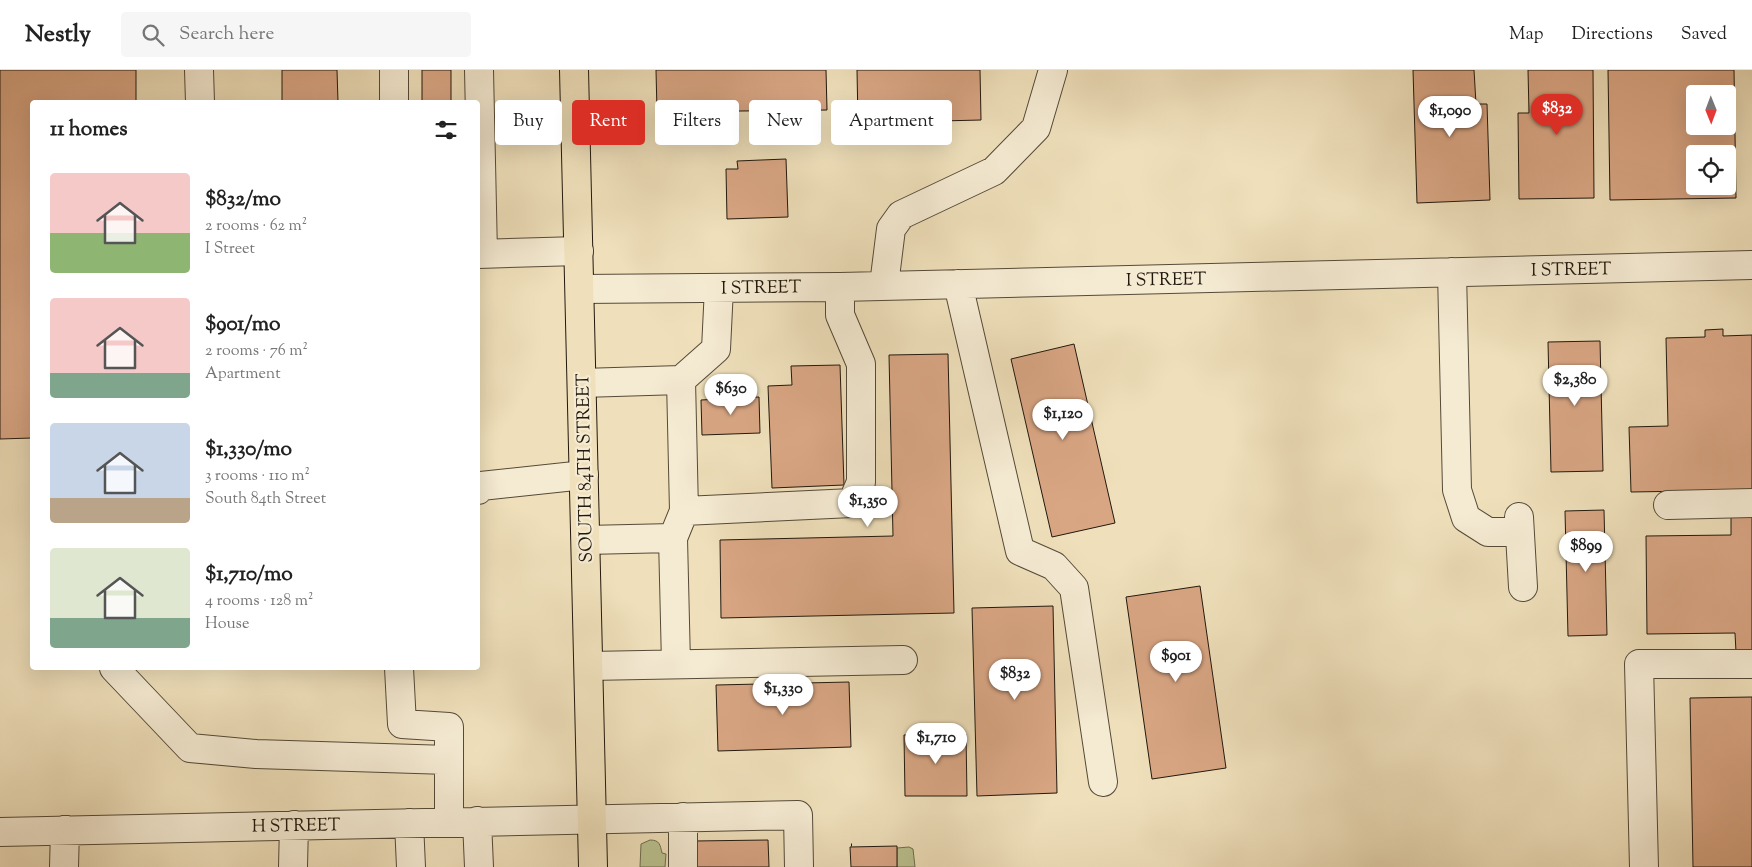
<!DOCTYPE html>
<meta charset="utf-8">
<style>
body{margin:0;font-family:"Sorts Mill Goudy",serif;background:#f6f6f6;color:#222;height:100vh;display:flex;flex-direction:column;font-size:19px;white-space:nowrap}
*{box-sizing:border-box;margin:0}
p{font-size:16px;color:#767676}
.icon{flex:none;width:28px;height:28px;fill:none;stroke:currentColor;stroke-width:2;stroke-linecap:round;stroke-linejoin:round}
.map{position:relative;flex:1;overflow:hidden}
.side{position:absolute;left:30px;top:30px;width:450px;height:570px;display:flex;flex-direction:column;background:#fff;border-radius:5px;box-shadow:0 5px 20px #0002}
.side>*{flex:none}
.banner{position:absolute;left:495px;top:30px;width:475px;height:45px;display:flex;gap:10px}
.needle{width:32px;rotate:179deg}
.controls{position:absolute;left:1686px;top:15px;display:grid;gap:10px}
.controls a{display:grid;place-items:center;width:50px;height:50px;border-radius:5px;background:#fff;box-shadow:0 5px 20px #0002;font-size:25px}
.price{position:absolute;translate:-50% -42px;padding:0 11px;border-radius:18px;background:#fff;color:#222;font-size:16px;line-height:32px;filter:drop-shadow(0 1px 2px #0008)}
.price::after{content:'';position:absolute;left:50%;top:30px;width:15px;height:11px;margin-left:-8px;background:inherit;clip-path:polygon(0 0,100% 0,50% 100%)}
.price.on{background:#d93025;color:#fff}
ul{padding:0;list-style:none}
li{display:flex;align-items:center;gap:15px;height:125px;padding:0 20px}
li span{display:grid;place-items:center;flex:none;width:140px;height:100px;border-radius:5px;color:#555}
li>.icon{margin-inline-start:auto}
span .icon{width:60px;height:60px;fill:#fffc;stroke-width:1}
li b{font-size:21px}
h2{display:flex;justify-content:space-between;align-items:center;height:60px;padding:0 20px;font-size:21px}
.chip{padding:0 18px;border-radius:5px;background:#fff;box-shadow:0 5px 20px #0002;font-size:18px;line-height:45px}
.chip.on{background:#d93025;color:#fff}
header{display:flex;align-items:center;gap:30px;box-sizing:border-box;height:70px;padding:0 25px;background:#fff;border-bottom:1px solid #e0e0e0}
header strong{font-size:24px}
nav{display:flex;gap:28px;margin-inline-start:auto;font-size:18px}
.search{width:350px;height:45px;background:#f6f6f6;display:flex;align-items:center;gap:12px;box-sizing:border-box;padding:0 18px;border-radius:5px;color:#767676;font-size:19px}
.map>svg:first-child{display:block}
</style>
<header>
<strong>Nestly</strong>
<div class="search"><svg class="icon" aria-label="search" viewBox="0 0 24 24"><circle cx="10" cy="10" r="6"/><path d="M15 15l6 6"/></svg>Search here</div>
<nav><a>Map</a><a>Directions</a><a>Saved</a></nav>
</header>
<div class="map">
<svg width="1752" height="797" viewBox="0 0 1752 797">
<rect width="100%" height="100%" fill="#efe0bb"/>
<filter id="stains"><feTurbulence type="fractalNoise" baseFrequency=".004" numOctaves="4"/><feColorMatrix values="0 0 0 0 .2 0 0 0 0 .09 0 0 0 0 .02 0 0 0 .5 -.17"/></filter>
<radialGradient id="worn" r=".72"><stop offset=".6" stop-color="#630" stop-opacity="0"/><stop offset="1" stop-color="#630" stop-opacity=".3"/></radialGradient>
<path fill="#bac28f" stroke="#6e6d4e" d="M650,770C660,770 660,775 662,783L666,784L665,797H640L641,774Z
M909,777L913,779L915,797H897V778Z"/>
<path fill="#d9a684" stroke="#21180d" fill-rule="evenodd" d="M0,0H136V32H32V368L0,369Z
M282,0H337L338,32H282Z
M422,0H451V32H422Z
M656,0H826L827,40L657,42Z
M857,0H980L981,50L858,53Z
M1413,0H1474L1476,34H1487L1490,130L1417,133Z
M1528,0H1593L1594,128L1519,129L1518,43H1529Z
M1608,0H1734L1736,128L1610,130ZM1695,24H1728V56H1695ZM1695,84H1728V116H1695Z
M786,89L788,147L727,149L726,99H738L737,91Z
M1723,259V266L1752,265V420L1631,422L1629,357L1668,356L1666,268L1705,267V260Z
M1600,271L1603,401L1551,402L1548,272Z
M1074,274L1115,453L1052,467L1011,289Z
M948,284L954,543L721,548L720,470L893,466L889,285Z
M840,295L844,415L772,418L768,316L792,315L791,296Z
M759,327L760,363L702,365L701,330Z
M1604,440L1607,565L1568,566L1565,441Z
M1731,445H1752V582H1736L1735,563L1647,564L1646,466L1731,465Z
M1200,516L1226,698L1152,709L1126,527Z
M1053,536L1057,723L977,726L972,538Z
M849,612L851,677L718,681L716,615Z
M1752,627V797H1693L1690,628Z
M966,664L967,726H905L904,665Z
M768,770L769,797H694V771Z
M897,776V797H851L850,777Z"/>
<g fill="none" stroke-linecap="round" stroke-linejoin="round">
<g stroke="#544a38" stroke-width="30">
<path id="minor" d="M199,0L200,32
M394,0V32
M479,0L483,184
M478,184L579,181
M1452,202L1457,420L1466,448L1488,462H1519
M958,214L1020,481L1054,496L1074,518L1103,712
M884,215L891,159L901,145L994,101L1036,58L1053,0
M580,219L840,217L1752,195
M681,310L716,279L719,218
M582,313L681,310L684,441L673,468
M478,420L481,416L584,405
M1668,435L1752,433
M684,441L852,433L861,412V294L840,245V217
M1519,447L1523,517
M586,470L673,468L676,594
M589,596L903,590
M114,598L190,678L256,684L448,690
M399,598L402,654L449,657V752
M683,747V797
M477,751L479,797
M409,753L411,797
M0,762L798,745L799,797
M64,797L65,760
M293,797L294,755
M1644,797L1639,594H1752"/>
</g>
<g stroke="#21180d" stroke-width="30">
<path id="major" d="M574,0L593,797"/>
</g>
<path stroke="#21180d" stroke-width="3" stroke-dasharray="1 2.5" stroke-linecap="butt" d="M851,775H854"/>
<use href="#minor" stroke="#f5ebd3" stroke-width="28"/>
<use href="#major" stroke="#efe0bb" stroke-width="28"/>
</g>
<g text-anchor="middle" stroke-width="4.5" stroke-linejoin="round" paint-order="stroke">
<g font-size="18" fill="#21180d" stroke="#f5ebd3">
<text transform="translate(1571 199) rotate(-1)" y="6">I STREET</text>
<text transform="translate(1166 209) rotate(-1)" y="6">I STREET</text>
<text transform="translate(761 217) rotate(-1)" y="6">I STREET</text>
<text transform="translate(584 398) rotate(-91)" y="6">SOUTH 84TH STREET</text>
<text transform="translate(296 755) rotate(-1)" y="6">H STREET</text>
</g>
</g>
<rect width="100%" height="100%" filter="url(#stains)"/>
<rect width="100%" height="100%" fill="url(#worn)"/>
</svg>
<div class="controls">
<a><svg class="needle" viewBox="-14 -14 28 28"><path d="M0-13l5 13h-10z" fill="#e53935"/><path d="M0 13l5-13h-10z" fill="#767676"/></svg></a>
<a><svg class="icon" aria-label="locate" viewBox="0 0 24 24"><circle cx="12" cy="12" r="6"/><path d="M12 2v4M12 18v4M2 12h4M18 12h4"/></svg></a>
</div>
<b class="price on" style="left:1557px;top:66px">$832</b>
<b class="price" style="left:1450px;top:68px">$1,090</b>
<b class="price" style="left:1575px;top:337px">$2,380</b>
<b class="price" style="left:731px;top:346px">$630</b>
<b class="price" style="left:1063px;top:371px">$1,120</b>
<b class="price" style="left:868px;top:458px">$1,350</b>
<b class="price" style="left:1586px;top:503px">$899</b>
<b class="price" style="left:1176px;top:613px">$901</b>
<b class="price" style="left:1015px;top:631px">$832</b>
<b class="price" style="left:783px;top:646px">$1,330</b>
<b class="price" style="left:936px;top:695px">$1,710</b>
<div class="banner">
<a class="chip">Buy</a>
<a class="chip on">Rent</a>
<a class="chip">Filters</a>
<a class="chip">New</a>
<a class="chip">Apartment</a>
</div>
<section class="side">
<h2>11 homes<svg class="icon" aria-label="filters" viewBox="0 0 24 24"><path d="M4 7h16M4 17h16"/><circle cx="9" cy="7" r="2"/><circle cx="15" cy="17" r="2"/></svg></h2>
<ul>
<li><span style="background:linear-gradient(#f6c9c9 60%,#8fb573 0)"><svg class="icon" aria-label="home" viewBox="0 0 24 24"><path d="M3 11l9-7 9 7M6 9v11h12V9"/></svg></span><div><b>$832/mo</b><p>2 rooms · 62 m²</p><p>I Street</p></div></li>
<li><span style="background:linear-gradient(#f6c9c9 75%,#7fa58c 0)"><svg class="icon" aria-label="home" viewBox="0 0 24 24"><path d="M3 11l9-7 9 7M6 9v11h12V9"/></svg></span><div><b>$901/mo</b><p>2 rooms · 76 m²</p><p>Apartment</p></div></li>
<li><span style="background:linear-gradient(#c9d6e8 75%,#b9a48a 0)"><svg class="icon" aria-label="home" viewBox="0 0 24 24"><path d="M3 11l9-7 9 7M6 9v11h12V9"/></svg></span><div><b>$1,330/mo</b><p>3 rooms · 110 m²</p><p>South 84th Street</p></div></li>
<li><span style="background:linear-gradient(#dfe7d0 70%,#7fa58c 0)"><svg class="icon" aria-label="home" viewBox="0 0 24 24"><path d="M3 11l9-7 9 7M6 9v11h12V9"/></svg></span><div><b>$1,710/mo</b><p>4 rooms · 128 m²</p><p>House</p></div></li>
</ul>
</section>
</div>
